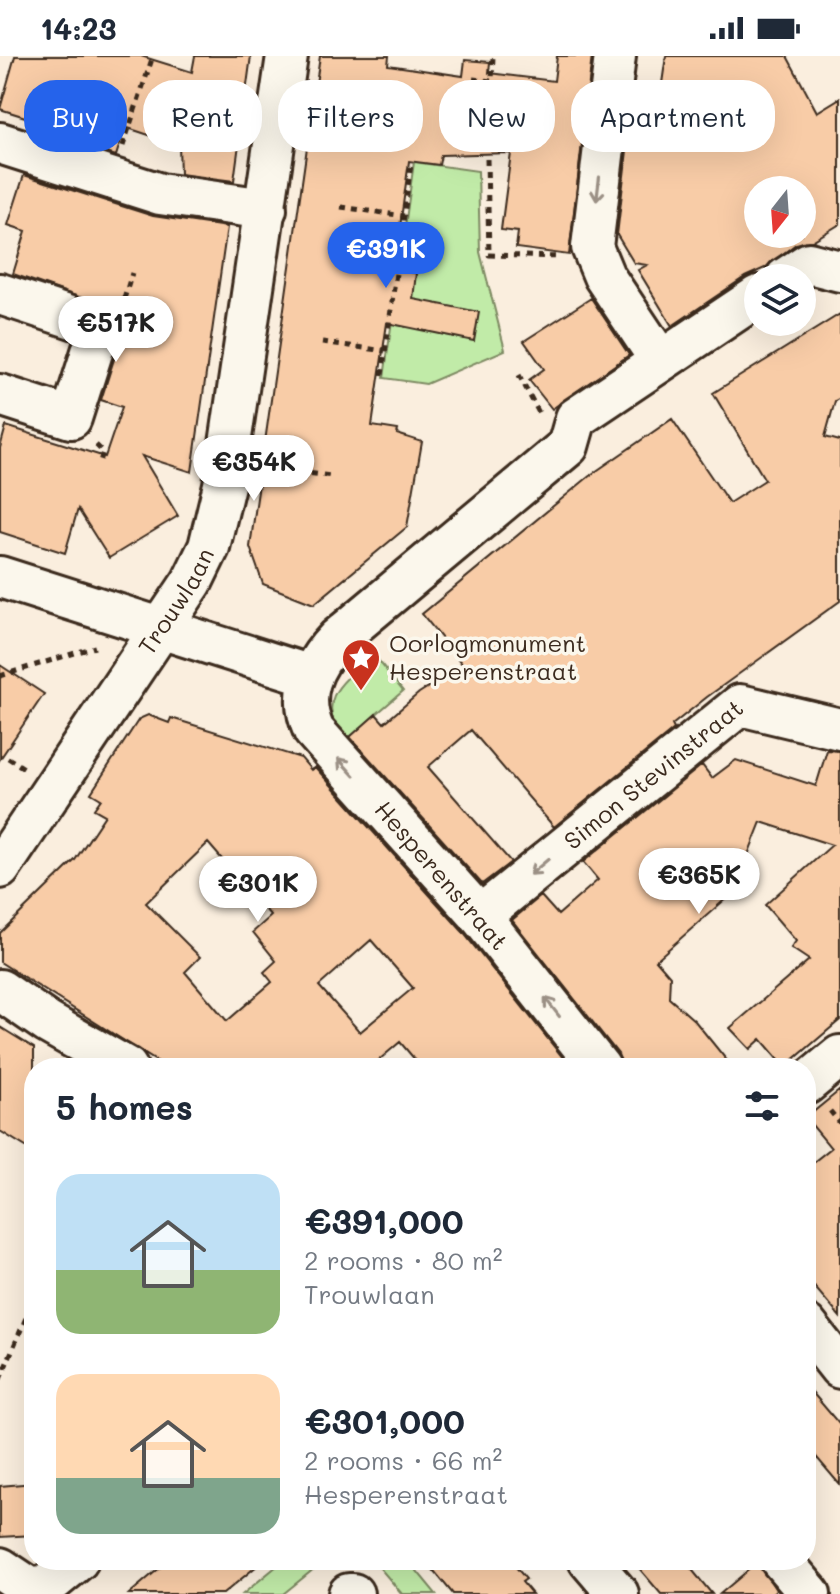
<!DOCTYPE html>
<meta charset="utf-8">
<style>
body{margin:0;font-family:Mali,sans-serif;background:#f2f2f3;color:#1f2937;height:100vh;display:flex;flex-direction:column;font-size:30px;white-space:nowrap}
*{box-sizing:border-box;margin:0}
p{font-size:26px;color:#747a83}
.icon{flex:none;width:44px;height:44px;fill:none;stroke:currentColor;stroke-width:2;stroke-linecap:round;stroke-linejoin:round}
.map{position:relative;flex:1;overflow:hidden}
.side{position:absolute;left:24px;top:1002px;width:792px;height:512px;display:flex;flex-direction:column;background:#fff;border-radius:32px;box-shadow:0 8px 32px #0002}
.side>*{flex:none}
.guide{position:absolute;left:24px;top:24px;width:792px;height:72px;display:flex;gap:16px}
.needle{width:52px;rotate:197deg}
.tools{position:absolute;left:744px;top:120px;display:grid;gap:16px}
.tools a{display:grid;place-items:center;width:72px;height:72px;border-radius:50%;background:#fff;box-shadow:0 8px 32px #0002;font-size:40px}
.price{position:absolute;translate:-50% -68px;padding:0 18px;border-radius:28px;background:#fff;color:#222;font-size:26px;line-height:52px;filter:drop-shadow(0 2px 4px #0008)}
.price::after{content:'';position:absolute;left:50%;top:48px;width:24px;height:18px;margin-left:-12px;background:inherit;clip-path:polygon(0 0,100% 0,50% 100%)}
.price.on{background:#2563eb;color:#fff}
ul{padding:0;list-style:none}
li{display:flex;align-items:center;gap:24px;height:200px;padding:0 32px}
li span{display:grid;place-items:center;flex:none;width:224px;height:160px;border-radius:24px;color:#555}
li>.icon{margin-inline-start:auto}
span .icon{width:96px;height:96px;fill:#fffc;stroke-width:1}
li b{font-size:34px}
h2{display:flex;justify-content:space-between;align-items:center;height:96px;padding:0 32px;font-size:34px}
.chip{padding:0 28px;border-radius:32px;background:#fff;box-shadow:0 8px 32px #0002;font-size:28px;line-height:72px}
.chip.on{background:#2563eb;color:#fff}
.status{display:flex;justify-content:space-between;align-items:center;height:56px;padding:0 40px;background:#fff;direction:ltr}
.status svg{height:22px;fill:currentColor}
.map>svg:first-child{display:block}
</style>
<div class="status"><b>14:23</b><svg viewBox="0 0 49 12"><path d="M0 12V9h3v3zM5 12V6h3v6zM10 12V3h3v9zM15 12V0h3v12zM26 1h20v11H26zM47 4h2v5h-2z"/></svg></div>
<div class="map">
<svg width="840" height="1538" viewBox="0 0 840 1538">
<rect width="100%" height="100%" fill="#faeede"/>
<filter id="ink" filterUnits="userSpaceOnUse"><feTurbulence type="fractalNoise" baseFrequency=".0125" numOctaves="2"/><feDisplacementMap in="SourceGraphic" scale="16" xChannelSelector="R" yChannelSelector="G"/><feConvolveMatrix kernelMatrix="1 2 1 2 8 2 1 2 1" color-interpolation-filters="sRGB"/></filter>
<g filter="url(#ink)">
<path fill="#c1eba8" stroke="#7e8a63" stroke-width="2" d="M414,106L478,115L480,196L505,294L426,328L384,322Z
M374,599L403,635L345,685C313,644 342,626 374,599Z
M284,1504H325L283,1538H243Z
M373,1504H408L436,1538H402Z"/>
<path fill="#f8cca7" stroke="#3b2a1e" stroke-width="2" fill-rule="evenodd" d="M15,0H141L192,16L195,0H251L234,125L180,118L179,89L125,71L116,100L38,75L41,66L0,53Z
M320,0H389L388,9L463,20L465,4L490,6L489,17L554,25L557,0H592L569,199L516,192L518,176L501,174L511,97L441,99L439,109L409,105L394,214L416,217L413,243L479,256L474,285L387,267L372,370L398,374L397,378L422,386L407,471L314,548L263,528L250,491Z
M666,0H787L817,56L840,42V168L812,185L796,188L765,212L745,221L672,270L638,214L647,209L634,207L617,179L633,44L659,48ZM758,134H802V178H758Z
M24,119L153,160L227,171L192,416L142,400L178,460L109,502L78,453L65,497L0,476V392L6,370L105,401L122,351L101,344L122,278L124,257L13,218L26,175L8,169Z
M591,242L629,299L552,353L529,324L544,313L524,285Z
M840,258V342L835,345L825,381L840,385V545L707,641L672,669L674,673L554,771L471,674L428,711L511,806L482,828L350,681L376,658L384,667L419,637L463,609L422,558L592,418L672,363L729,447L765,424L713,337Z
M0,609L44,638L0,703Z
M148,659L169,667L171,662L301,702L311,714L315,711L462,875L571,1012H422L400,986L372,1010L367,1005L360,1012H167L0,906V877L75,804L105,759L94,753L101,743L91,737L139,663ZM208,787L271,860L253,876L276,905L264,916L272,926L227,965L185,916L200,901L146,847ZM371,884L413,932L360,976L319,930Z
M827,694L840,695V964L785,1011L761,983L750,993L730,972L809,904L791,892L796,885L765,849L832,789L761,766L744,809L753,819L656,904L670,920L669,942L695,965L733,1012H622L618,998L512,864L541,840L558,859L598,824L583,806L702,709L712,722L736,704L816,730Z
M0,971L34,992V1096L0,1075Z
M840,1034V1261L806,1221V1112L831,1092L806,1062Z
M806,1329L840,1369V1429L806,1389Z
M34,1427V1479L0,1481V1430Z
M169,1504H264L223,1538H129Z
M425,1504H510L526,1523L522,1526L532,1538H453Z
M632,1504H684L712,1538H661Z
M758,1506L776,1534L771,1538H720Z"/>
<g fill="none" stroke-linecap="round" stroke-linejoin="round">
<g stroke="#3b2a1e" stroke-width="46">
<g id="minor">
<path d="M615,0L592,191L604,220L660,304"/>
<path d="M0,87L160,138L266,153"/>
<path d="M786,222L809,207L840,215"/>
<path d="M0,238L100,271L71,362L0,339"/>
<path d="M0,521L311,620"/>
<path id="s1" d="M0,812L192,526L209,491L224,429L287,0"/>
<path id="s2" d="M480,860L740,649L840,673"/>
<path d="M0,934L48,967L127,1012"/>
<path d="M600,1012L480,860L314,675C298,640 311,610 337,583L568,390L576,362L758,240"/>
<path d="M806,1028L840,1000"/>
<path d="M806,1269L840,1312"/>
<path d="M589,1504L618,1538"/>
<path d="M781,1504L810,1538"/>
<path d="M0,1512L39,1538"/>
<path d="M38,1537L78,1504"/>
<path d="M349,1538H353"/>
</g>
</g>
<path stroke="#3b2a1e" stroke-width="5" stroke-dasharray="6 6" stroke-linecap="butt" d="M473,23L492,25L493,0
M123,90L153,0
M487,103L489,199L560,201
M341,151L404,160
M124,243L132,217
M322,286L385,295
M382,319L411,108
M519,319L539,357
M96,389L103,396L99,409
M299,416L332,420
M0,620L95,591
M8,702L24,712
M830,1055L840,1067
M0,1323L34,1243"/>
<use href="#minor" stroke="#fbf7ec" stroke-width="40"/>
</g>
<defs><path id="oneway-shaft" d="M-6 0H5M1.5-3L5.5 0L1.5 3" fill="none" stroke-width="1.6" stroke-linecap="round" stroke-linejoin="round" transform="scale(2)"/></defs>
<g stroke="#9b9085">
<use href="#oneway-shaft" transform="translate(598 133) rotate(97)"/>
<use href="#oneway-shaft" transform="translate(346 711) rotate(-132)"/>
<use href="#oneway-shaft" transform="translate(539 811) rotate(140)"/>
<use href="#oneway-shaft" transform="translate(552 951) rotate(-128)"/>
</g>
</g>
<defs>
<g id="sight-pin" transform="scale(2)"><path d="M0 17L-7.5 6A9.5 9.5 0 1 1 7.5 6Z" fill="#c8321e" stroke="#fbf7ec"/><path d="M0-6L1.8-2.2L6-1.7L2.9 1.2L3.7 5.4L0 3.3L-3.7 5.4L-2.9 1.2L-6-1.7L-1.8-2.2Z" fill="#fff"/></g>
</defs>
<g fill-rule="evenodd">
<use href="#sight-pin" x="361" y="602"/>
</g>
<g text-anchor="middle" stroke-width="7" stroke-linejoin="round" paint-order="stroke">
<g font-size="24" fill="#3b2a1e" stroke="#fbf7ec">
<text dy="8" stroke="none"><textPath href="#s1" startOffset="320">Trouwlaan</textPath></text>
<text dy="8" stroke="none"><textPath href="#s2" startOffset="224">Simon Stevinstraat</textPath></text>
<text transform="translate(441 820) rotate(49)" y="8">Hesperenstraat</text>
</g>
<g font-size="24" fill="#3b2a1e" stroke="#fbf7ec" text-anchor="start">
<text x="389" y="596">Oorlogmonument<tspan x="389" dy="28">Hesperenstraat</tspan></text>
</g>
</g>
</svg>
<div class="tools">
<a><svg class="needle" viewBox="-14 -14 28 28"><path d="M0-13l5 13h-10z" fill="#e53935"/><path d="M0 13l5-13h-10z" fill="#747a83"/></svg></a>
<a><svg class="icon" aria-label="layers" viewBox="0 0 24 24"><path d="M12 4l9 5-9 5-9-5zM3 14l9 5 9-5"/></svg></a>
</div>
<b class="price on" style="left:386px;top:234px">€391K</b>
<b class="price" style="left:116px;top:308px">€517K</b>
<b class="price" style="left:254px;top:447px">€354K</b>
<b class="price" style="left:699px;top:860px">€365K</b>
<b class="price" style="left:258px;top:868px">€301K</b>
<div class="guide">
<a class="chip on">Buy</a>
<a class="chip">Rent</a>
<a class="chip">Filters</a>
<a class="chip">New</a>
<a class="chip">Apartment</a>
</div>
<section class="side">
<h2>5 homes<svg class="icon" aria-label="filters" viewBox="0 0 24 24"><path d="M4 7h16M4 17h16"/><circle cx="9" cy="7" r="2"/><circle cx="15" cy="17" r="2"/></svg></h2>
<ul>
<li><span style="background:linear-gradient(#bfe0f5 60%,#8fb573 0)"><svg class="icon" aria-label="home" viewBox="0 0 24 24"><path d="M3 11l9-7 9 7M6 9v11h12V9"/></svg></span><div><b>€391,000</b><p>2 rooms · 80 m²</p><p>Trouwlaan</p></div></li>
<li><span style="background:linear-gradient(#ffd9b3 65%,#7fa58c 0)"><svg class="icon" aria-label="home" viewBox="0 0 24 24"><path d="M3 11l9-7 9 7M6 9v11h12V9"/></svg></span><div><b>€301,000</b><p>2 rooms · 66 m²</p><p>Hesperenstraat</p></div></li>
</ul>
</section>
</div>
